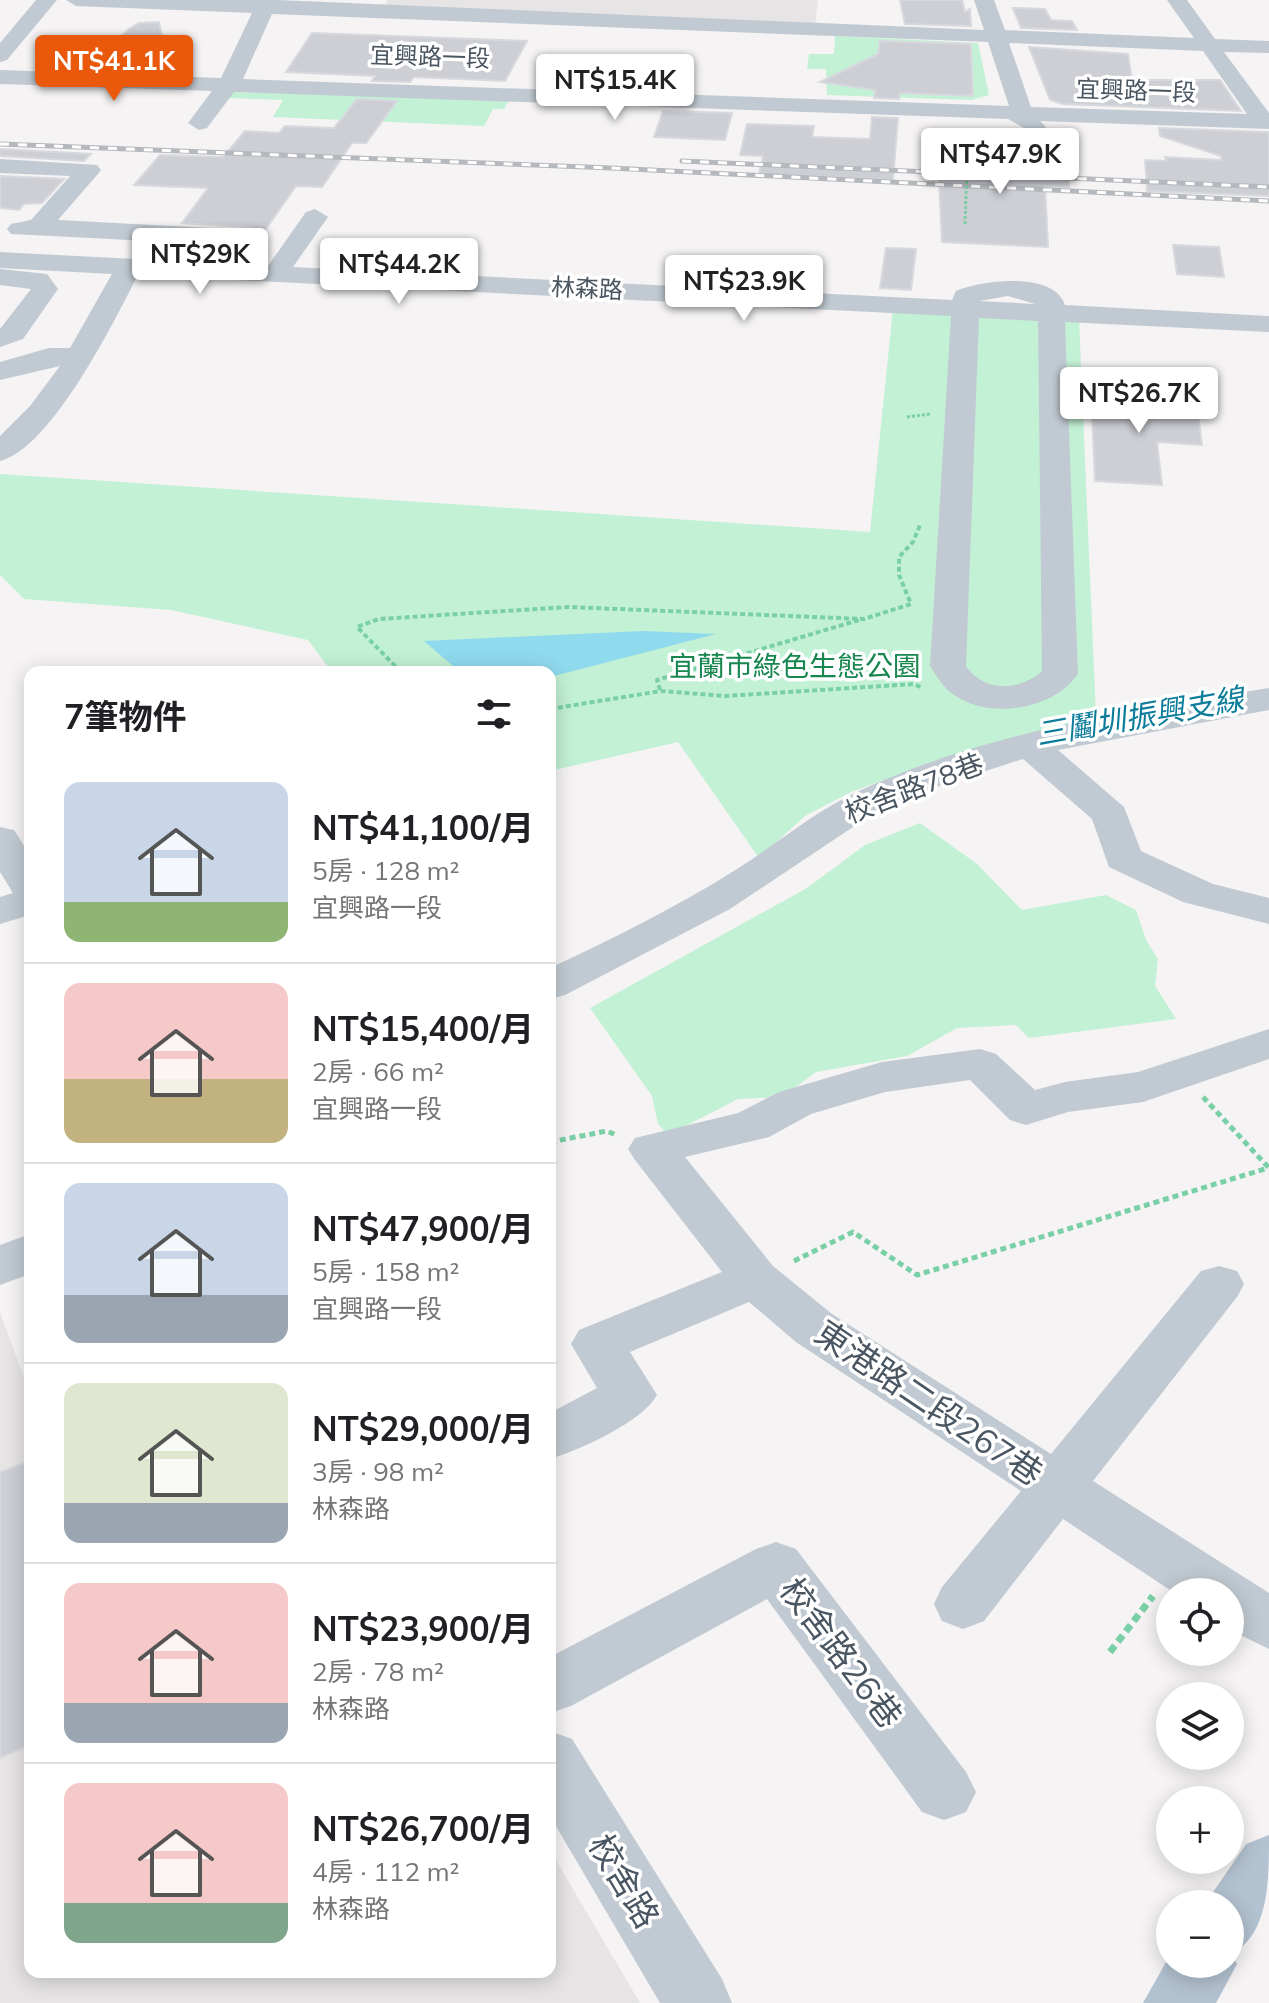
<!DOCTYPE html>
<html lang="zh-TW">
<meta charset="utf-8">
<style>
body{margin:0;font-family:Mulish,"Noto Sans TC",sans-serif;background:#f6f6f6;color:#202124;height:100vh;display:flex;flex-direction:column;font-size:30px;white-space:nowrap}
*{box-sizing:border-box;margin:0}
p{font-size:26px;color:#757577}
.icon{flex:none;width:44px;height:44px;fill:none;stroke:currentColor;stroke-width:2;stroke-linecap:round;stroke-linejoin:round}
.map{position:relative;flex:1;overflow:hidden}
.drawer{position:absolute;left:24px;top:666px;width:532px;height:1312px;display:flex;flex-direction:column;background:#fff;border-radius:16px;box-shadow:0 4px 20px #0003}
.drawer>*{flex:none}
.controls{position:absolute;left:1156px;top:1578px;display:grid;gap:16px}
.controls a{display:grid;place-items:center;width:88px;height:88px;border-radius:50%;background:#fff;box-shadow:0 4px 20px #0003;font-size:40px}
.price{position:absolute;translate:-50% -68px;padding:0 18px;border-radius:8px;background:#fff;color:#222;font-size:26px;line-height:52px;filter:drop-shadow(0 2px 4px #0008)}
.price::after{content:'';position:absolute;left:50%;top:48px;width:24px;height:18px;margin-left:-12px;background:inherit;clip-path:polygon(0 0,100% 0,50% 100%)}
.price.selected{background:#ea580c;color:#fff}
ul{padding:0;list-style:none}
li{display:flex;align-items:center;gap:24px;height:200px;padding:0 40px}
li+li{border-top:2px solid #e0e0e0}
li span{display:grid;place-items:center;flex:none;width:224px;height:160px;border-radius:16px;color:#555}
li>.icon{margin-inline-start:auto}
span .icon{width:96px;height:96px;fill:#fffc;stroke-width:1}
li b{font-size:34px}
h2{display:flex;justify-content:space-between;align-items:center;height:96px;padding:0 40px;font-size:34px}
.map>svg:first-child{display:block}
</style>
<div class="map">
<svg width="1269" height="2003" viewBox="0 0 1269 2003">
<rect width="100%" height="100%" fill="#f5f3f3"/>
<path fill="#e6e4e5" d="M388,0H818L815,26L383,9Z
M0,1312L30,1394V1972H550V1850L640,2003H0Z"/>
<path fill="#c3f1d5" d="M835,36L978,43L989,95L971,100L827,95L826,69H807L809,54H834Z
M233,92L509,100L504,109H493L484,126L273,117L283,100L228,98Z
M893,309L1079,319L1096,718L936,761L851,792L805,816L759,858L678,742L550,771V672H332L308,640L171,610L24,599L0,575V474L870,532Z
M920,823L977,864L1022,910L1106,895L1136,910L1146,940L1158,959L1155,986L1176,1019L1029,1038L1016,1025L957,1028L907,1056L816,1072L782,1097L738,1099L668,1135L658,1124L652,1096L590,1008L807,888L865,845Z"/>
<path fill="#90daee" d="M643,631L716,634L550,677V672H460L424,641Z"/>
<path fill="#cdcfd5" stroke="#d7d9de" stroke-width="2" d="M900,0H962L965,12L970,9L971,26L905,24Z
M1013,8L1045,9L1051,20L1072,21L1077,30L1021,28Z
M159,22L169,68L129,66L108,49L129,29L139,23Z
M312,33L527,41L505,81L414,77L410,82L372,81L375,76L286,72Z
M880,41L971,44L973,96L900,93L899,99L874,98L875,90L820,82L878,54Z
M1029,47L1128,54L1132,80H1220L1241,111L1063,104L1050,100Z
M357,99L397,101L366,143H352L322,187L296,186L263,233L249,227L182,223L208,188L134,185L160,155L223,157L245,131L279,133L285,126L334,128Z
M663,111L732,113L725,140L654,137Z
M872,117L898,118L893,180L759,174L763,156L740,155L747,124L814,126L812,137L870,139Z
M1159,128L1269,132V196L1147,191L1145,160L1166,161L1165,157L1221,160V156L1160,136Z
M966,147L1068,152L1069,187L1045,186L1048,247L942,242L938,163L965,165Z
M0,149L91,154L84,161L0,156Z
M0,176L64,179L42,203L24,204L19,210L0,208Z
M1173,245L1219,247L1224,277L1177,274Z
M886,248L916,249L911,290L880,288Z
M1091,394L1196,398L1202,445L1157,442L1162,485L1095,481Z
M30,1461V1745L0,1758V1472Z"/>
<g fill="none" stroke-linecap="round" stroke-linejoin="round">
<path stroke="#7ad0a6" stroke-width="3" stroke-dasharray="3 2" stroke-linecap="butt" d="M907,417L930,414"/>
<path stroke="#7ad0a6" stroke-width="4" stroke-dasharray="5 3" stroke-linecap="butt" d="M401,672L357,627L379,619L569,607L864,619L911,604L899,575V557L913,542L920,525
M660,690L657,680L859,620
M550,709L661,691L725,696L914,684L923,688"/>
<path stroke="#7ad0a6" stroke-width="5" stroke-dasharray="6 4" stroke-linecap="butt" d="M1203,1097L1269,1168
M550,1142L607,1131L618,1136
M794,1261L853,1232L917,1275L1268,1168"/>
<path stroke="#7ad0a6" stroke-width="7" stroke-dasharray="8 5" stroke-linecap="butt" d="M1110,1652L1153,1596"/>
<path fill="#c1cad2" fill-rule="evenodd" d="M36,0H57L7,60L0,62V43Z
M66,0H278L984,30L974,0H994L1005,30L1194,38L1167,0H1187L1215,39L1269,41V53L1224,52L1269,113V129L1040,121L1046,127L1035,134L1008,119L234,92L207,128L199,130L188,123L212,91L0,84V70L221,78L252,13L76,6ZM272,14L988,42L1009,106L243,79ZM1009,43L1203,51L1247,114L1031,107Z
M0,159L97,165L101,170L97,175L58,220L249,230L262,238L249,246L11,234L7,229L11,224L31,220L70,176L0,173Z
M315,209L328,217L293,267L952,300L956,291C982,280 1054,271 1065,305L1269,316V332L1065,322L1078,674C1053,710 990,720 954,695C943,687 937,677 930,666L951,316L138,275C114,321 52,448 0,461V436L30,406L60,366L0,380V362L49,348H70L112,274L0,268V252L268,266L306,212ZM1008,296L1035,304L979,301ZM979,318L1038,321L1042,671C1020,691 984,693 966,666Z
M0,269L47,274L58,289L23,339L0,347V329L31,289L0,285Z
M1269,688V710L1058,750L1124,807L1141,851L1213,884L1269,898V924L1183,902L1109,867L1092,819L1023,759L936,787L871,815L730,909L565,995L550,999V968C614,938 677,907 737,869C778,843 815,811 859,791C987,732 1131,710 1269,688Z
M0,827L14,830L30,855V915L0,924V897L13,893L0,872Z
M1269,1029V1059L1143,1102L1068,1112L1026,1125L1010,1120L970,1080L885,1092L811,1114L769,1137L685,1157L773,1266L832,1314L1051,1454L1201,1271L1219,1266L1237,1271L1244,1284L1237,1297L1093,1481L1269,1593V1649L1230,1630V1592H1173L1063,1519L984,1621L963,1629L942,1621L934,1604L942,1587L1021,1491L796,1342L749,1302L630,1352L657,1395C642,1422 580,1450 550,1459V1413L597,1388L571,1344L579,1330L722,1272L635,1160L628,1149L635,1138L738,1113L779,1092L882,1062L980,1049L996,1054L1035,1090L1065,1082L1138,1072Z
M30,1234V1274L0,1285V1245Z
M776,1542L796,1549L966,1772L976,1792L966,1812L944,1820L922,1812L767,1599L571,1706L550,1713V1657L756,1549Z
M550,1731L572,1739L722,1979L732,2003H660L550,1816Z"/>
<path fill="#b3c2d1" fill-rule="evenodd" d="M1269,1835C1269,1882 1269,1933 1232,1954L1237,1964L1216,2003H1143L1170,1955V1964H1230V1904H1205L1246,1844Z"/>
<g stroke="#b5b8bd" stroke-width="5">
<path id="rail" d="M0,144L611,168L1269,201
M682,161L1269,187"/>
</g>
<use href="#rail" stroke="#fff" stroke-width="3" stroke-dasharray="9" stroke-linecap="butt"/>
<path stroke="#7ad0a6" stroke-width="3" stroke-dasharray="3 2" stroke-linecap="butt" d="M965,224L967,165"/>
</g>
<g text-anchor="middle" stroke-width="7" stroke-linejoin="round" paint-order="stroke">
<g font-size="24" fill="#4a5661" stroke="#fff">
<text transform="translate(430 57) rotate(2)" y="8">宜興路一段</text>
<text transform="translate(1136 91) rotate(2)" y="8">宜興路一段</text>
<text transform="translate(587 289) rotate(3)" y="8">林森路</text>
</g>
<g font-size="28" fill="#17864f" stroke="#fff">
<text x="795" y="676">宜蘭市綠色生態公園</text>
</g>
<g font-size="28" fill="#4a5661" stroke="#fff">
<text transform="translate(914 788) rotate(-21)" y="10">校舍路78巷</text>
</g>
<g font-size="30" font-style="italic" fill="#0c7c9b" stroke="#fff">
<text transform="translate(1140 717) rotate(-10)" y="10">三鬮圳振興支線</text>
</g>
<g font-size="34" fill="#4a5661" stroke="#fff">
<text transform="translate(929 1403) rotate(34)" y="12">東港路二段267巷</text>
<text transform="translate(841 1653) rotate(53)" y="12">校舍路26巷</text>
<text transform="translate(624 1881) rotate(59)" y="12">校舍路</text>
</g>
</g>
</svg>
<div class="controls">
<a><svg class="icon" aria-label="locate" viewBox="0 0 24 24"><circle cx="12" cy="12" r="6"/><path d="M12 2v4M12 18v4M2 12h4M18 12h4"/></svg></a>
<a><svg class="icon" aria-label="layers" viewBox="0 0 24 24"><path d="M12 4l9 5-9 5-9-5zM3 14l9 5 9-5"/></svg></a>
<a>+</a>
<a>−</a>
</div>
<b class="price selected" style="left:114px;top:103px">NT$41.1K</b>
<b class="price" style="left:615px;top:122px">NT$15.4K</b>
<b class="price" style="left:1000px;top:196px">NT$47.9K</b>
<b class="price" style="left:200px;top:296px">NT$29K</b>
<b class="price" style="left:399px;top:306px">NT$44.2K</b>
<b class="price" style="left:744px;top:323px">NT$23.9K</b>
<b class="price" style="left:1139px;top:435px">NT$26.7K</b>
<section class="drawer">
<h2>7筆物件<svg class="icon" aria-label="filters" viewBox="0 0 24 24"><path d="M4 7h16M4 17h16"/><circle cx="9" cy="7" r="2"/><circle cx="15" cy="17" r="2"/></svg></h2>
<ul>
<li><span style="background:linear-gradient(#c9d6e8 75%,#8fb573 0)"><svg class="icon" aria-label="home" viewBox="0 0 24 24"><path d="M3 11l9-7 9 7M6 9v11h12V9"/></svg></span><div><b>NT$41,100/月</b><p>5房 · 128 m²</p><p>宜興路一段</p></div></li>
<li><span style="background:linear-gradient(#f6c9c9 60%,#c2b280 0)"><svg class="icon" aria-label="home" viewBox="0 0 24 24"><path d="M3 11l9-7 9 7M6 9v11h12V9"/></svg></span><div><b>NT$15,400/月</b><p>2房 · 66 m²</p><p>宜興路一段</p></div></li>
<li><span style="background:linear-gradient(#c9d6e8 70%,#9aa5b1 0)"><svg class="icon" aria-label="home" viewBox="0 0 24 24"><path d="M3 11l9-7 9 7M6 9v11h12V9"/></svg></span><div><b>NT$47,900/月</b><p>5房 · 158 m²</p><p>宜興路一段</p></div></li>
<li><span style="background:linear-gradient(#dfe7d0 75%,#9aa5b1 0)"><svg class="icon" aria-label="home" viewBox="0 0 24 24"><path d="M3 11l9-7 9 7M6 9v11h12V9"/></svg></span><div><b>NT$29,000/月</b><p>3房 · 98 m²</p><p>林森路</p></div></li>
<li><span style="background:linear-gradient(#f6c9c9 75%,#9aa5b1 0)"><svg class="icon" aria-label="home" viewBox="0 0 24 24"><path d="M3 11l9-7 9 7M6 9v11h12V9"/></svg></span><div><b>NT$23,900/月</b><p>2房 · 78 m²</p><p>林森路</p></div></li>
<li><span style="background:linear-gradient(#f6c9c9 75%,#7fa58c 0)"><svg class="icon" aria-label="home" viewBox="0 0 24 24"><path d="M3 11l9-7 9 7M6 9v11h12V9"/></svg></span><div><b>NT$26,700/月</b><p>4房 · 112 m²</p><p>林森路</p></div></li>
</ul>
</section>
</div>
